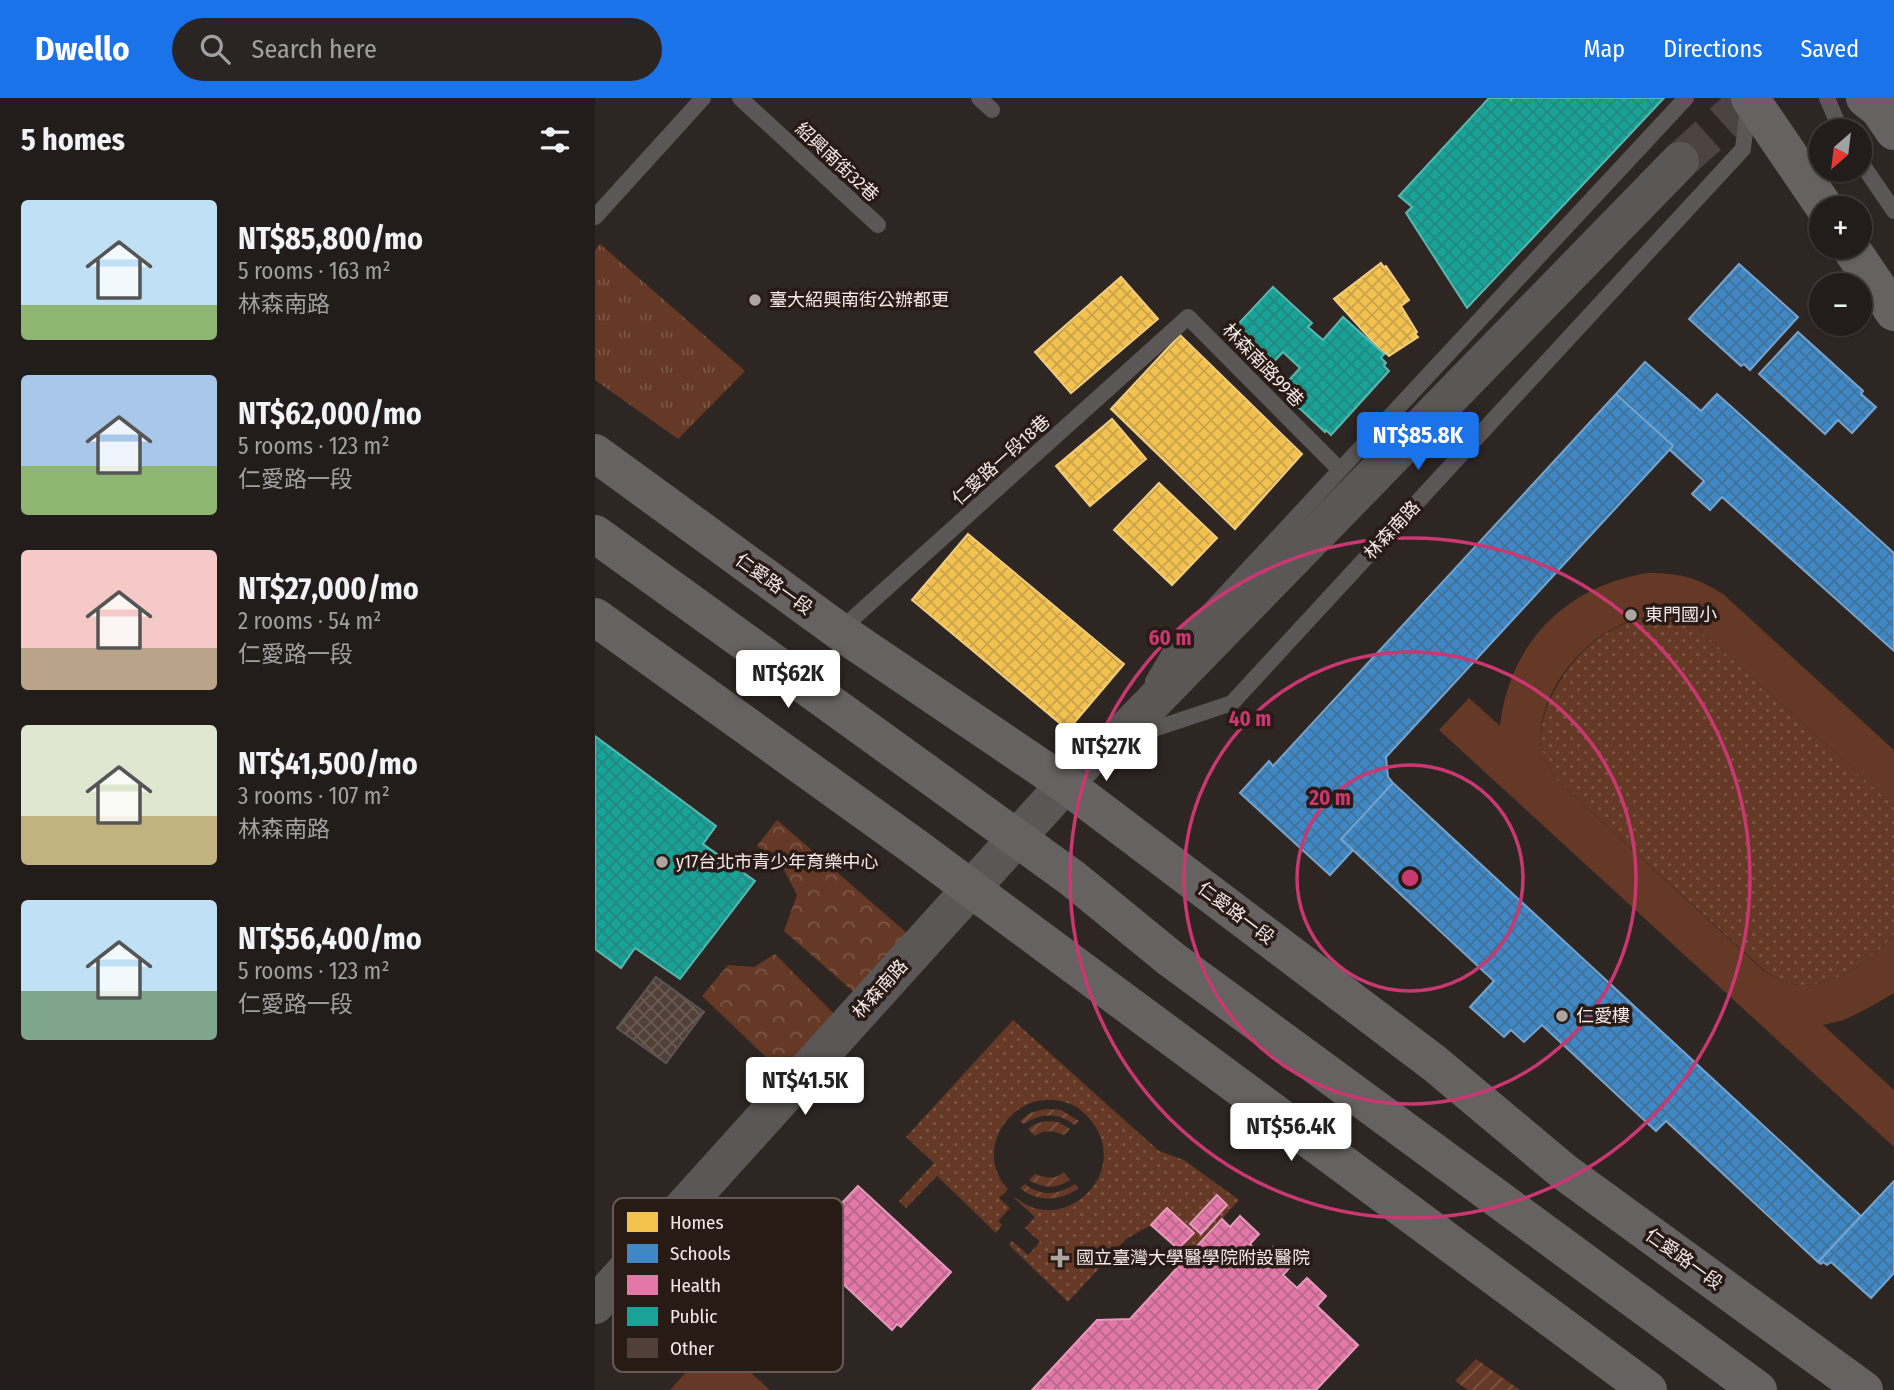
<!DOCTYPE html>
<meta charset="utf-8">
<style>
body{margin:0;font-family:"Fira Sans Condensed","Noto Sans TC",sans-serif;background:#2a2523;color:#f1f3f6;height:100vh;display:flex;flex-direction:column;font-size:26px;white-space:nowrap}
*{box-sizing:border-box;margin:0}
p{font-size:23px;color:#a2a1a2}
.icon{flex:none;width:38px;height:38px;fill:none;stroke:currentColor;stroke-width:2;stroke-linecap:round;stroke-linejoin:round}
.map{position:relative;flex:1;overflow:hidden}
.side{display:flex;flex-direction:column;background:#221c1a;width:595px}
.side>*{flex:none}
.needle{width:46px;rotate:208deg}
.tools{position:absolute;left:1214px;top:21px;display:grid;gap:14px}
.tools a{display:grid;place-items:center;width:63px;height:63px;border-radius:50%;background:#221c1a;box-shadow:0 2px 5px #0004,0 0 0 2px #3f3a39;font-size:35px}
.price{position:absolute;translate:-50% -60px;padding:0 16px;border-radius:7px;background:#fff;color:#222;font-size:23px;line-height:46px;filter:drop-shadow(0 2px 4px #0008)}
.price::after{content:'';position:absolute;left:50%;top:42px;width:21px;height:16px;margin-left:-10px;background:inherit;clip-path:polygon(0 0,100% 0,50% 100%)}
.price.current{background:#1a73e8;color:#fff}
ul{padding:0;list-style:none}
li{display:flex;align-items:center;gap:21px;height:175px;padding:0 21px}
li span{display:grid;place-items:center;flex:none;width:196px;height:140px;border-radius:7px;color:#555}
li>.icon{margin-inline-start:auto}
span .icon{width:84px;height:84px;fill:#fffc;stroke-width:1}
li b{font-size:30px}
h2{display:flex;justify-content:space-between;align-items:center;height:84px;padding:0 21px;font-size:30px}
header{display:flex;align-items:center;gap:42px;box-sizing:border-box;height:98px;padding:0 35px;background:#1a73e8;color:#fff}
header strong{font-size:33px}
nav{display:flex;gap:38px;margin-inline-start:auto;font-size:24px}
.search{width:490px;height:63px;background:#2a2523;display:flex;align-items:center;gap:18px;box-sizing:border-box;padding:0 24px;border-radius:38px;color:#a2a1a2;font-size:26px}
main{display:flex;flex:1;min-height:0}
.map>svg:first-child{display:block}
</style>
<header>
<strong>Dwello</strong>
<div class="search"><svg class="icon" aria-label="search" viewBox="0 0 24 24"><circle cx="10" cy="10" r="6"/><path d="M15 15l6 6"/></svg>Search here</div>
<nav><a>Map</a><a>Directions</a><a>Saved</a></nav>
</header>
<main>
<section class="side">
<h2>5 homes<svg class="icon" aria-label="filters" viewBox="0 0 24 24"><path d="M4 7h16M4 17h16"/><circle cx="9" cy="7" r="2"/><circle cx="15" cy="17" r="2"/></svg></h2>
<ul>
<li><span style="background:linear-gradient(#bfe0f5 75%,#8fb573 0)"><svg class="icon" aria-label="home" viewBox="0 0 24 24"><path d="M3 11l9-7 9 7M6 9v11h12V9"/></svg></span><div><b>NT$85,800/mo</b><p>5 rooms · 163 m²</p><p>林森南路</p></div></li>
<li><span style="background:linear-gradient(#a9c7e8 65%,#8fb573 0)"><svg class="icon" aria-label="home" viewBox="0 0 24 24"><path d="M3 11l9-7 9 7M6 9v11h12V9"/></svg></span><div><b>NT$62,000/mo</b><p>5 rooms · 123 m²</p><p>仁愛路一段</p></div></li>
<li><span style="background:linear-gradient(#f6c9c9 70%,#b9a48a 0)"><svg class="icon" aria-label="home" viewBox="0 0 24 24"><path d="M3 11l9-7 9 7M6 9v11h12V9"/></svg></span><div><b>NT$27,000/mo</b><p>2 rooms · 54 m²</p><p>仁愛路一段</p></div></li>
<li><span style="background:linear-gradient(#dfe7d0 65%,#c2b280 0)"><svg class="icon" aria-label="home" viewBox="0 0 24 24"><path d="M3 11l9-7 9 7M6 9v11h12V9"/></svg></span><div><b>NT$41,500/mo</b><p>3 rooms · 107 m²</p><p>林森南路</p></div></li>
<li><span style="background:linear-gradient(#bfe0f5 65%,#7fa58c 0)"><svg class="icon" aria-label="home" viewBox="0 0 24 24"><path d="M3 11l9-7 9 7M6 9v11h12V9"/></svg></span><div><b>NT$56,400/mo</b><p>5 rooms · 123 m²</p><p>仁愛路一段</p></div></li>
</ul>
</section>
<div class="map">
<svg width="1299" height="1292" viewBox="0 0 1299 1292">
<defs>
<pattern id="grass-dots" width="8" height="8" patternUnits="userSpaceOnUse" patternTransform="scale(1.75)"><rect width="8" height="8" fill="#653925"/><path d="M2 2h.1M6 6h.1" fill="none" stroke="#7c5645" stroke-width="1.8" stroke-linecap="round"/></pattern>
<pattern id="forest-crowns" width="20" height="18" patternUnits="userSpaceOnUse" patternTransform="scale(1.75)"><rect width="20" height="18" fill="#653925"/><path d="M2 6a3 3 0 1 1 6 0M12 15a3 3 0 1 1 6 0" fill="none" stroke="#7c5645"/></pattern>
<pattern id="park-tufts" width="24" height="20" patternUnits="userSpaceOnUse" patternTransform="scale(1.75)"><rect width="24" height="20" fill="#653925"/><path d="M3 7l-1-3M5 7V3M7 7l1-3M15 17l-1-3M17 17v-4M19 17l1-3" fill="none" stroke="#7c5645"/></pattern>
<pattern id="garden-furrows" width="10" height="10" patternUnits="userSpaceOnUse" patternTransform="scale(1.75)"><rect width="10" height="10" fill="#653925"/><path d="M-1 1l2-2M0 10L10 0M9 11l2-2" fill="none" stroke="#7c5645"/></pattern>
<pattern id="homes-cross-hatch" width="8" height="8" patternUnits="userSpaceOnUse" patternTransform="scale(1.75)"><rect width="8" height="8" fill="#f2c14e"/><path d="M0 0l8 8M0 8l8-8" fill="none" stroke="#c8a24c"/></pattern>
<pattern id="schools-cross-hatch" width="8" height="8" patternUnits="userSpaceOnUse" patternTransform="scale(1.75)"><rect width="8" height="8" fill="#3f88c5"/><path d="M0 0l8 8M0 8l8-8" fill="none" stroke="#427198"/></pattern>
<pattern id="health-cross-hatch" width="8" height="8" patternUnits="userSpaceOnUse" patternTransform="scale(1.75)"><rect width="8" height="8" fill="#e377a8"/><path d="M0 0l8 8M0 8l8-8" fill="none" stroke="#b5688a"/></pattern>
<pattern id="public-cross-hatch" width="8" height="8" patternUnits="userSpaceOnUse" patternTransform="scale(1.75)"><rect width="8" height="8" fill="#17a398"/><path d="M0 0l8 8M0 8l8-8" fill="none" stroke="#26877f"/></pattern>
<pattern id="building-cross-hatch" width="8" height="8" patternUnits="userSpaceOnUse" patternTransform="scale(1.75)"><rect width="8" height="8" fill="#504037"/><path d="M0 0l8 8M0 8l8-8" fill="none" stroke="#6a5c54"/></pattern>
</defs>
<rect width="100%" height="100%" fill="#2e2623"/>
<path fill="url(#grass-dots)" d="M1070,517L1089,521L1098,526L1299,708V836C1277,863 1241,888 1205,887C1192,886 1180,880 1170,873L963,683C955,671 947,658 946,644C945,622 954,600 965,583C988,545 1025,519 1070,517Z
M418,922L564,1053L589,1062L644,1102L597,1154L588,1146L599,1134L572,1110L556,1127L531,1141L473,1204L414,1147L417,1143L433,1157L445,1144L430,1130L440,1119L419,1100L420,1099C470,1143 546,1067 488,1014C481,1007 469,1003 459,1002C411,998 379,1057 413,1091L404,1100L415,1110L403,1123L407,1127L401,1135L342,1078L311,1110L304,1103L339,1065L311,1039Z"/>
<path fill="url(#forest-crowns)" d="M182,722L321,843L268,902L189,833L202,797L188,770L162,748Z
M180,856L247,924L197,984L107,898L133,867L159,869Z"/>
<path fill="url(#park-tufts)" d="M5,146L150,273L83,341L0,282V152Z"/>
<path fill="url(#garden-furrows)" d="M450,1011L466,1012L484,1023L479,1027C464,1014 445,1015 429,1026L425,1023L435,1015Z
M451,1023L463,1024L475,1031L469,1037C458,1033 450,1031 440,1038L433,1031L440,1026Z
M469,1074L475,1082C461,1091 449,1091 434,1082L440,1076C451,1080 460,1082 469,1074Z
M430,1086C446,1099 463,1097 480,1086L484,1090C466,1103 443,1105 425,1090Z
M881,1261L925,1292H873L860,1283Z"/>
<path fill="#653925" d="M1053,475C1084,475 1101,479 1128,496L1299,652V708L1098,526C1032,490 942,576 946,643C947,658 955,671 963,683L1169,873C1180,880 1192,886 1205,887C1241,888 1277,863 1299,836V895L1275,909L1249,922L1228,927L1299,992V1049L844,632L874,600L905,628C914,546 970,488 1053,475Z
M120,1242L175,1292H75Z"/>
<path fill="url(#homes-cross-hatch)" stroke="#f2cd7c" stroke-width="2" d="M786,165L789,169L791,168L814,202L806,208L822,234L820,236L823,239L794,258L791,255L789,256L739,201Z
M526,179L563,221L476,295L440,254Z
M585,237L707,356L640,431L516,311Z
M517,321L551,361L495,408L461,368Z
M564,385L622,440L577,487L519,432Z
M373,436L529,566L473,632L317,502Z"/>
<path fill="url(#schools-cross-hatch)" stroke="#75a5cf" stroke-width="2" d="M1144,166L1203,219L1155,272L1149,266L1146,268L1094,221Z
M1203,234L1268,293L1266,296L1281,309L1257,335L1243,322L1230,336L1164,276Z
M1050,264L1106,313L1122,296L1299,455V553L1127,399L1115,412L1097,396L1109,383L1075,352L1078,348L1021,296Z
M1021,296L1078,348L791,659L793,679L798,685L746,741L758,752L735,777L645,695L674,663L678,668Z
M798,685L1266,1118L1223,1164L1071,1023L1061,1033L947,927L929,944L916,932L909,939L875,909L899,883L746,741Z
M1299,1083V1175L1276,1200L1236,1164L1232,1167L1228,1164L1226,1166L1223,1164Z"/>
<path fill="url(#health-cross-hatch)" stroke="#e89abb" stroke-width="2" d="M263,1088L356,1174L306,1229L302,1226L297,1232L228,1167L233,1161L212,1142Z
M622,1097L632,1107L606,1136L595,1126Z
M572,1110L599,1135L583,1151L556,1127Z
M645,1118L664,1136L655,1146L669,1159L678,1149L697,1167L688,1177L702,1190L712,1180L731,1198L722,1208L763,1247L721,1292H437L502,1222L535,1221L627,1121L635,1129Z"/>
<path fill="url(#public-cross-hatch)" stroke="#59b8af" stroke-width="2" d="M894,0H914L916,2L917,0H1069L872,210L811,115L817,109L804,98Z
M678,189L717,225L713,229L728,242L748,219L789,256L786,260L791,265L789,268L794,273L736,337L731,332L730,334L685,292L705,270L688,254L671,272L633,237Z
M0,638L121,728L108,746L160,783L85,881L40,850L26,870L0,851Z"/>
<path fill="url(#building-cross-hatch)" stroke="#5c5552" stroke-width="2" d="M61,879L109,914L71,965L22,930Z"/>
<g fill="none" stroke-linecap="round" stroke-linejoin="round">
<path stroke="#4c4340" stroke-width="38" stroke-dasharray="38 19" stroke-linecap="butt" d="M1085,63L1155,0"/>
<path stroke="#5b5756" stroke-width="16" d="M145,0L283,127
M384,0L397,12
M1232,0L1246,33
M1265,63L1299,113
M0,119L108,0
M244,533L593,219L745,372
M558,583L574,556L1091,0
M541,637L637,605L1148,51L1153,8"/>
<path stroke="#5b5756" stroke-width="38" d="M0,1207L493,661L519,644L1085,63"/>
<path stroke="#666261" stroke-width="38" d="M1155,0L1230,110
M1270,0L1284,11L1299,33
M1255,149L1299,214
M0,355L244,533L470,686L839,965L968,1073L1269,1292
M0,436L477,780L576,861L1163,1292
M0,519L320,749L1053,1292"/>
</g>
<g fill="none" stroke="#c93870" stroke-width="3.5">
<circle cx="815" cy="780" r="113"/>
<circle cx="815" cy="780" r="226"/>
<circle cx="815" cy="780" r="340"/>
</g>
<g fill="#aea5a2" stroke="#281b16" stroke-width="2.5">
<circle cx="160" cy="202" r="7"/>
<circle cx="1036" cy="517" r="7"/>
<circle cx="67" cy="764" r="7"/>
<circle cx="967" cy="918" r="7"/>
<path d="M461.5 1149.5h7v7h7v7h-7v7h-7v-7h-7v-7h7z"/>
</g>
<g text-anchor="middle" stroke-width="7" stroke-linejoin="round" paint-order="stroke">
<g font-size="18" fill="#f3eae6" stroke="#281b16">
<text transform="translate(242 64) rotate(43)" y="6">紹興南街32巷</text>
<text transform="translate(668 267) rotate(46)" y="6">林森南路99巷</text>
<text transform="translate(406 362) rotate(-42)" y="6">仁愛路一段18巷</text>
<text transform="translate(797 432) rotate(-47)" y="6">林森南路</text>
<text transform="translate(179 486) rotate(36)" y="6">仁愛路一段</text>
<text transform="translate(641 815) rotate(37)" y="6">仁愛路一段</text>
<text transform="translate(285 891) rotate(-48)" y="6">林森南路</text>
<text transform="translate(1089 1161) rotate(36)" y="6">仁愛路一段</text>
</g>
<g font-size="18" fill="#f3eae6" stroke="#281b16" text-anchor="start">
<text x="174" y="208">臺大紹興南街公辦都更</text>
<text x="1050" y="523">東門國小</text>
<text x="81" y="770">y17台北市青少年育樂中心</text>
<text x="981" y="924">仁愛樓</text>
<text x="481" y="1166">國立臺灣大學醫學院附設醫院</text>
</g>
</g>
<rect x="18" y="1100" width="230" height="174" rx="10" fill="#281b16" stroke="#655954" stroke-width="2"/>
<rect x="32" y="1114" width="31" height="20" fill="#f2c14e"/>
<rect x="32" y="1146" width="31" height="19" fill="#3f88c5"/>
<rect x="32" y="1177" width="31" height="20" fill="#e377a8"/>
<rect x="32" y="1209" width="31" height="19" fill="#17a398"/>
<rect x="32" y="1240" width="31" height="20" fill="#504037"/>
<g font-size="19" fill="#f3eae6">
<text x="75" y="1131">Homes</text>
<text x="75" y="1162">Schools</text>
<text x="75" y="1194">Health</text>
<text x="75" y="1225">Public</text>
<text x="75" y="1257">Other</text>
</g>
<circle cx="815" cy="780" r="10" fill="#c93870" stroke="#281b16" stroke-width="3.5"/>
<g font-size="21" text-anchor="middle" font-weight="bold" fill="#c93870" stroke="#281b16" stroke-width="7" stroke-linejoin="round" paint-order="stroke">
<text x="575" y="547">60 m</text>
<text x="655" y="628">40 m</text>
<text x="735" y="707">20 m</text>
</g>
</svg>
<div class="tools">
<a><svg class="needle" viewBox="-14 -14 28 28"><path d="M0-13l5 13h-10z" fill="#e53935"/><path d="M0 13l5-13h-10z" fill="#a2a1a2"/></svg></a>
<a>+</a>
<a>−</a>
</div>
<b class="price current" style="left:823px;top:374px">NT$85.8K</b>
<b class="price" style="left:193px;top:612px">NT$62K</b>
<b class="price" style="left:511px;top:685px">NT$27K</b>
<b class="price" style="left:210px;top:1019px">NT$41.5K</b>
<b class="price" style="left:696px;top:1065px">NT$56.4K</b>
</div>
</main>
